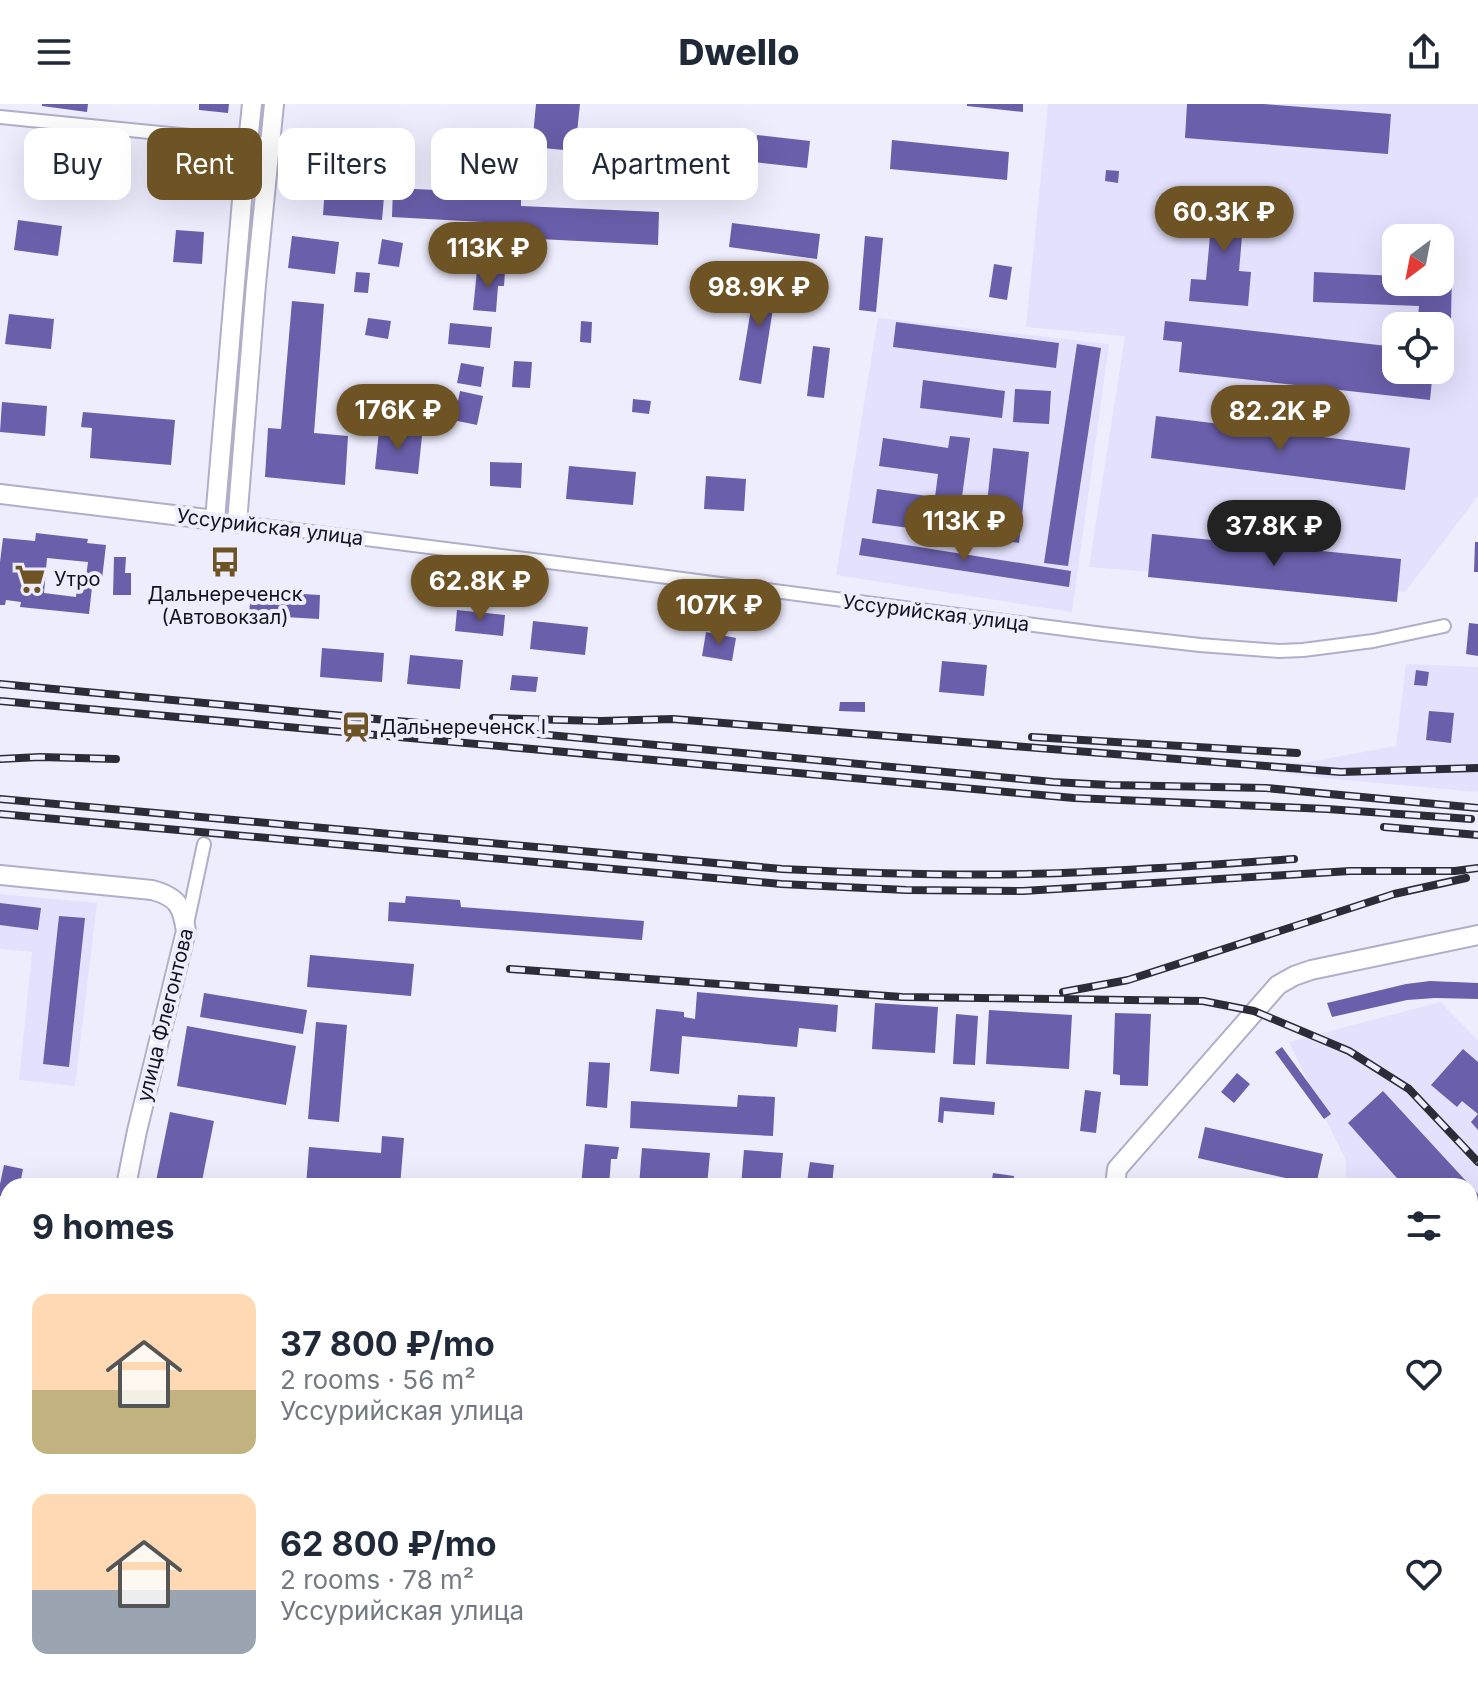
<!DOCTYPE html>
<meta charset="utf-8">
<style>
body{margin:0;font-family:Inter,sans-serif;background:#f6f6f7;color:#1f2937;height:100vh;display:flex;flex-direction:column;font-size:30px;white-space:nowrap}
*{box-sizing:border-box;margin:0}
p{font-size:26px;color:#747a83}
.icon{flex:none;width:44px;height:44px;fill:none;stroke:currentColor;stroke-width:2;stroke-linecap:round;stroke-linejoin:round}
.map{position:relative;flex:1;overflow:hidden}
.details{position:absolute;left:0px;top:1074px;width:1478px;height:512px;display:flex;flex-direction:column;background:#fff;border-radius:24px 24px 0 0;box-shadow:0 8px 32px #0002}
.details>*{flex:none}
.hud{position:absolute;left:24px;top:24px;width:800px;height:72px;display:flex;gap:16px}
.needle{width:52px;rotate:212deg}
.controls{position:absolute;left:1382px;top:120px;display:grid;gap:16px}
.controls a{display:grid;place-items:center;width:72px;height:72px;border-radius:16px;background:#fff;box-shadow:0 8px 32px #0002;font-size:40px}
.price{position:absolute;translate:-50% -68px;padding:0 18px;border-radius:28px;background:#6e5325;color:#fff;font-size:26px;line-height:52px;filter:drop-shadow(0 2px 4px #0008)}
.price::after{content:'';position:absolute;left:50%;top:48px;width:24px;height:18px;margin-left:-12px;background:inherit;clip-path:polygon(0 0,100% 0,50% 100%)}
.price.selected{background:#222;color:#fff}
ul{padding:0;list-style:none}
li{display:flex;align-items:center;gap:24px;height:200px;padding:0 32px}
li span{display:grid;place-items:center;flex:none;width:224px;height:160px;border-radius:16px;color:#555}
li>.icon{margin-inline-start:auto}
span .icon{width:96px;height:96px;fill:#fffc;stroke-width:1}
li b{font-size:34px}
h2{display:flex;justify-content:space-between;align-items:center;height:96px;padding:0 32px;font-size:34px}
.chip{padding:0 28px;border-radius:16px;background:#fff;box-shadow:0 8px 32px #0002;font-size:28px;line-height:72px}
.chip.selected{background:#6e5325;color:#fff}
header{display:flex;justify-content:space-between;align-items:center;height:104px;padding:0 32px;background:#fff;font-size:36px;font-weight:800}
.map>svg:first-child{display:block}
</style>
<header><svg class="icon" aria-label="menu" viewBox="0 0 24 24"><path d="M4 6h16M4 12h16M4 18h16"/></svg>Dwello<svg class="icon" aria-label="share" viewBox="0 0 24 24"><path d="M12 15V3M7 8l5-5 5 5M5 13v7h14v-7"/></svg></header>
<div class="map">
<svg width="1478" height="1586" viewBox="0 0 1478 1586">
<defs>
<pattern id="grass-tufts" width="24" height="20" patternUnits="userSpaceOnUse" patternTransform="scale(2)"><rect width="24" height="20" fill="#d6d2fe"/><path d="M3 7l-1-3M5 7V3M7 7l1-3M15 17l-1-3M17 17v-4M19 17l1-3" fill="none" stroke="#b7b3d9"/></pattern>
</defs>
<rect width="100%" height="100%" fill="#eeedfe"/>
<path fill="#e3e1fd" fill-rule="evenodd" d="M1048,0H1478V392L1405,488L1089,463L1125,232L1026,223ZM1396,134H1440V178H1396ZM1396,222H1440V266H1396Z
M878,214L1109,240L1072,508L836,471Z
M1406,560L1478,563V688L1323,674L1261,666L1262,658L1303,659L1396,642Z
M0,790L97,799L75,982L19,976L32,848L0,845Z
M1440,898L1478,936V1475L1470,1474V1082H1346V1057L1289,938Z
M418,1578H693V1586H417Z"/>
<path fill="url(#grass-tufts)" d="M240,180H249L232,381L223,380Z"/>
<path fill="#9a90e1" d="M1478,1515V1586H1250L1268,1578H1470V1516Z"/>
<path fill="#6a5fab" d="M42,0H88L87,8L42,2Z
M199,0H229L228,9L199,6Z
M536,0H580L575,47L532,43Z
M967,0H1023V8L967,2Z
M1187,0H1264L1391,10L1388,50L1185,34Z
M757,31L810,37L807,64L754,58Z
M892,36L1009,48L1007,76L890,65Z
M326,66L386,70L382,116L323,111Z
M1106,66L1119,67L1118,79L1105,77Z
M393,84L521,90V102L659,108L658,141L519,134L520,120L392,113Z
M1193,98L1262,104L1260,122L1243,121L1239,167L1251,168L1248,202L1189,197L1191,175L1206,176L1211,121L1191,119Z
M18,116L62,122L58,152L14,146Z
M732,119L820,130L817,155L729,143Z
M176,126L204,128L202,160L173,158Z
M292,132L339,138L335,170L288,164Z
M865,132L883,134L876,208L859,206Z
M382,135L403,139L399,163L378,160Z
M994,160L1012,163L1007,196L989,193Z
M1440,164L1452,165L1451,215L1418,214L1419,202L1313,198L1314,168L1396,172V178H1440Z
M477,166L505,168L504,182H498L496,208L473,206Z
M356,168L370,169L368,189L354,188Z
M757,170L778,173L761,280L739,276Z
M292,197L324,200L314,329L348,332L345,381L265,373L268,324L281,325Z
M9,210L54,215L51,245L5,240Z
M368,214L391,217L388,235L365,231Z
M581,217L592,218L591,239L580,238Z
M1165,217L1396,243V266H1433L1430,296L1179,268L1182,238L1163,236Z
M896,218L1059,239L1056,264L893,243Z
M450,219L492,223L490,244L448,240Z
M1077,240L1101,244L1068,462L1044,459Z
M813,242L830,244L824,294L807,292Z
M514,257L532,258L530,284L512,283Z
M461,259L484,263L481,283L457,279Z
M923,276L1005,287L1002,314L920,304Z
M1015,285L1051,287L1049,320L1013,318Z
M460,287L483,292L477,321L443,314L447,294L458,297Z
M633,295L651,297L649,310L632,308Z
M2,298L47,302L45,332L0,328Z
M83,308L175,316L171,361L90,354L92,324L81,323Z
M1156,312L1410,344L1405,386L1151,354Z
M379,327L422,332L418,370L375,365Z
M950,332L970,334L956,437L931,433L932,427L872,419L877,385L935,393L938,370L879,362L883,334L948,344Z
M993,344L1029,348L1019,439L988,435L989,427H984Z
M490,358L522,359L521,384L490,382Z
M569,362L636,368L633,401L566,395Z
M706,372L746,375L744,407L704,405Z
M36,429L88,435L87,439L106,441L102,475L86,473L88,458L47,454L44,489L76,493L77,482L92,483L89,510L20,503L21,498L6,496L5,501H0V458L3,434L35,437Z
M1152,430L1401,455L1397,498L1148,473Z
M862,434L1071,467L1069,483L859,451Z
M1475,438H1478V468H1474Z
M114,453H126L125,469H131V491H113Z
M251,487L320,491L319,515L249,511Z
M457,506L505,511L503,532L455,527Z
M533,517L588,523L585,551L530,545Z
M1469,519L1478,520V552L1466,550Z
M706,528L736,534L732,557L702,552Z
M322,544L384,549L382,578L320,573Z
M410,551L463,556L460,585L407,580Z
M942,557L987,561L984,592L939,588Z
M1416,566L1429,568L1427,582L1414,581Z
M512,571L538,573L536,588L510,586Z
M840,598H865V608L839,607Z
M1429,607L1454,609L1451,639L1426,636Z
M406,792L460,796L461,803L644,817L642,836L388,817L389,798L405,799Z
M0,799L41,804L38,826L0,821Z
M59,812L85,814L69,963L43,960Z
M310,851L414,860L411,892L307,883Z
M1430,877L1478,879V895L1435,894L1407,896L1332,913L1327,899L1406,880Z
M697,888L838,901L836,928L799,924L797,943L682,932L679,970L650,967L656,905L684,908V913L695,915Z
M204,889L307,906L303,930L200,913Z
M875,899L938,903L935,949L872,945Z
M989,906L1072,911L1069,965L986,960Z
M1115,909L1151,910L1148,982L1120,981V971L1113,970Z
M956,910L978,912L975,961L953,960Z
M316,918L347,921L339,1018L308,1015Z
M187,922L296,942L286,1001L177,982Z
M1282,943L1331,1010L1324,1015L1275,948Z
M1463,945L1478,958V1026L1471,1018L1478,1010L1462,997L1457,1003L1431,981Z
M589,958L610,959L607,1004L586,1002Z
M1237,969L1250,980L1234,999L1221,988Z
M1085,986L1101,988L1096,1029L1080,1027Z
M1383,987L1478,1090V1188L1470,1173V1082H1404L1348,1019Z
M738,991L775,993L773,1032L630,1024L631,997L737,1003Z
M940,993L995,998L994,1011L944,1007L943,1019L938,1018Z
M170,1008L214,1017L201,1082H155Z
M1205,1023L1323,1050L1316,1081L1198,1054Z
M382,1032L404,1034L400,1082H306L309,1043L381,1049Z
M585,1040L619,1043L617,1055H611L609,1082H581Z
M642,1044L710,1049L707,1082H639Z
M744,1046L783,1049L780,1082H741Z
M810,1058L834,1061L832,1081L807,1078Z
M4,1061L23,1065L21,1075L45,1082H8V1093L0,1092V1080Z
M993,1069L1014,1072L1013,1082H991Z
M74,1075L98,1081V1082H72Z
M0,1436L8,1437L6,1508L0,1507Z
M0,1543L8,1545V1563L0,1561Z
M306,1578H332L331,1586H305Z
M357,1578H370V1586H357Z"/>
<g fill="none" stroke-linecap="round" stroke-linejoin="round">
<g stroke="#b0aec8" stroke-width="16">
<path id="street" d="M0,13L270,40
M215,416L644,470L1103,530L1200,541L1279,547L1303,546L1373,537L1444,522
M187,820L204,740
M29,1586L31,1578
M1068,1586L1069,1578"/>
</g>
<g stroke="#b0aec8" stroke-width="22">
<path id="secondary" d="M0,390L215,416L242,96L252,0
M237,419L256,180L274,0
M0,771L152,786C178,793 182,802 186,827L137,1027L126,1082
M1115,1082L1117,1065L1278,881L1294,872L1311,866L1478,831
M0,1198L8,1200"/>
</g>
<use href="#street" stroke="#fff" stroke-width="12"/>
<use href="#secondary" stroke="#fff" stroke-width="18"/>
<g stroke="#2d2c36" stroke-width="8">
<path id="rail" d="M0,580L1053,678L1110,681L1266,684L1478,704
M0,597L1074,694L1327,705L1471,715
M493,614L600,617L673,615L1341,668L1478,664
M1032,633L1297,649
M0,655L40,653L116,655
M0,695L782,765C863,769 944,772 1026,770C1115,768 1205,761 1294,755
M0,710L781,780L906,786L1023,787L1350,767H1455L1478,764
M1384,723L1478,731
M510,865L902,893L1203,897L1254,907L1349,947L1409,985L1478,1058
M1063,888L1128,876L1394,790L1466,774"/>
</g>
<use href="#rail" stroke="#eeedfe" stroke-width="5" stroke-dasharray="15" stroke-linecap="butt"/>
</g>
<defs>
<g id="bus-bare" transform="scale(2.4)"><path d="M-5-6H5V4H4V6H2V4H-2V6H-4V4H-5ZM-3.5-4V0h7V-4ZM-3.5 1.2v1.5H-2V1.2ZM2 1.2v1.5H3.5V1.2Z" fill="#6e5325" stroke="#eeedfe" stroke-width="2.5" paint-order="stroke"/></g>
<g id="supermarket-bare" transform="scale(2.4)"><path d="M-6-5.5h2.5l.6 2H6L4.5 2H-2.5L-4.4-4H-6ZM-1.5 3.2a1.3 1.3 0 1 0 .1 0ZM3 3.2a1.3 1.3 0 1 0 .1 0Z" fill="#6e5325" stroke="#eeedfe" stroke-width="2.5" paint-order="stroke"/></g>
<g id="station-bare" transform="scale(2.4)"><path d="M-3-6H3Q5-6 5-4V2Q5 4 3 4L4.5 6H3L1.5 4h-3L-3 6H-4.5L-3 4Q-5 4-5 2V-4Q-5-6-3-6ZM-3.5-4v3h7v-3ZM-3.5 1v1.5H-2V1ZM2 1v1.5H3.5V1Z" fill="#6e5325" stroke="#eeedfe" stroke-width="2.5" paint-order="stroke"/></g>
</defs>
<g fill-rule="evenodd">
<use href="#bus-bare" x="225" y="458"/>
<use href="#supermarket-bare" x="30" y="475"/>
<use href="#station-bare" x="356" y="623"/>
</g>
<g text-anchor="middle" stroke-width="8" stroke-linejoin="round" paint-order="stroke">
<g font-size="20" fill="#14131c" stroke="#eeedfe">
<text transform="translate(270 423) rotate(7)" y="7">Уссурийская улица</text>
<text transform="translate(936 509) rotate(7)" y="7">Уссурийская улица</text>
<text transform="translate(165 911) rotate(-76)" y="7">улица Флегонтова</text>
</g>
<g font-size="20" fill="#14131c" stroke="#eeedfe" text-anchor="start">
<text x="54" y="482">Утро</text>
<text x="225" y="497" text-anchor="middle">Дальнереченск<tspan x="225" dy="23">(Автовокзал)</tspan></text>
<text x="380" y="630">Дальнереченск I</text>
</g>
</g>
</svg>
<div class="controls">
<a><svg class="needle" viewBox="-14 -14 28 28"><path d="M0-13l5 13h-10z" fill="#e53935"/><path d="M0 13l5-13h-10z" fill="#747a83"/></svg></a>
<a><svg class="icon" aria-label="locate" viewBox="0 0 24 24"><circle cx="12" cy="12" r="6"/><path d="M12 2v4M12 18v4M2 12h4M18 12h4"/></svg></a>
</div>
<b class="price" style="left:1224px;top:150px">60.3K ₽</b>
<b class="price" style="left:488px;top:186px">113K ₽</b>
<b class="price" style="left:759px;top:225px">98.9K ₽</b>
<b class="price" style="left:398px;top:348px">176K ₽</b>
<b class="price" style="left:1280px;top:349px">82.2K ₽</b>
<b class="price" style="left:964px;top:459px">113K ₽</b>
<b class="price selected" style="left:1274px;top:464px">37.8K ₽</b>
<b class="price" style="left:480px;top:519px">62.8K ₽</b>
<b class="price" style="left:719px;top:543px">107K ₽</b>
<div class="hud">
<a class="chip">Buy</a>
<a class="chip selected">Rent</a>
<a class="chip">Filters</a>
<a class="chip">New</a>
<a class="chip">Apartment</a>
</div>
<section class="details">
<h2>9 homes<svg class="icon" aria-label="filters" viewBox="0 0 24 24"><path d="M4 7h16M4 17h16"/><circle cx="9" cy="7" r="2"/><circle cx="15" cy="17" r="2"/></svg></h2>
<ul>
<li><span style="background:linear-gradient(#ffd9b3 60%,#c2b280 0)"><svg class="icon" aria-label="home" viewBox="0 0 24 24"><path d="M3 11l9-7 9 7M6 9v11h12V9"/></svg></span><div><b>37 800 ₽/mo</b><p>2 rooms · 56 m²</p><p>Уссурийская улица</p></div><svg class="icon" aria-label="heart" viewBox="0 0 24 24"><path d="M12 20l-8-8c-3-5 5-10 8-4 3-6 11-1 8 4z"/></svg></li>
<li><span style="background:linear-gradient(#ffd9b3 60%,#9aa5b1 0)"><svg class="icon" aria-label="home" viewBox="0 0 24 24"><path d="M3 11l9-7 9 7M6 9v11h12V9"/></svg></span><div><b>62 800 ₽/mo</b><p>2 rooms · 78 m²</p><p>Уссурийская улица</p></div><svg class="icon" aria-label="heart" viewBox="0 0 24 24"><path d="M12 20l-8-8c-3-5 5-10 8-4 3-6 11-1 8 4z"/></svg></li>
</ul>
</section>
</div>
